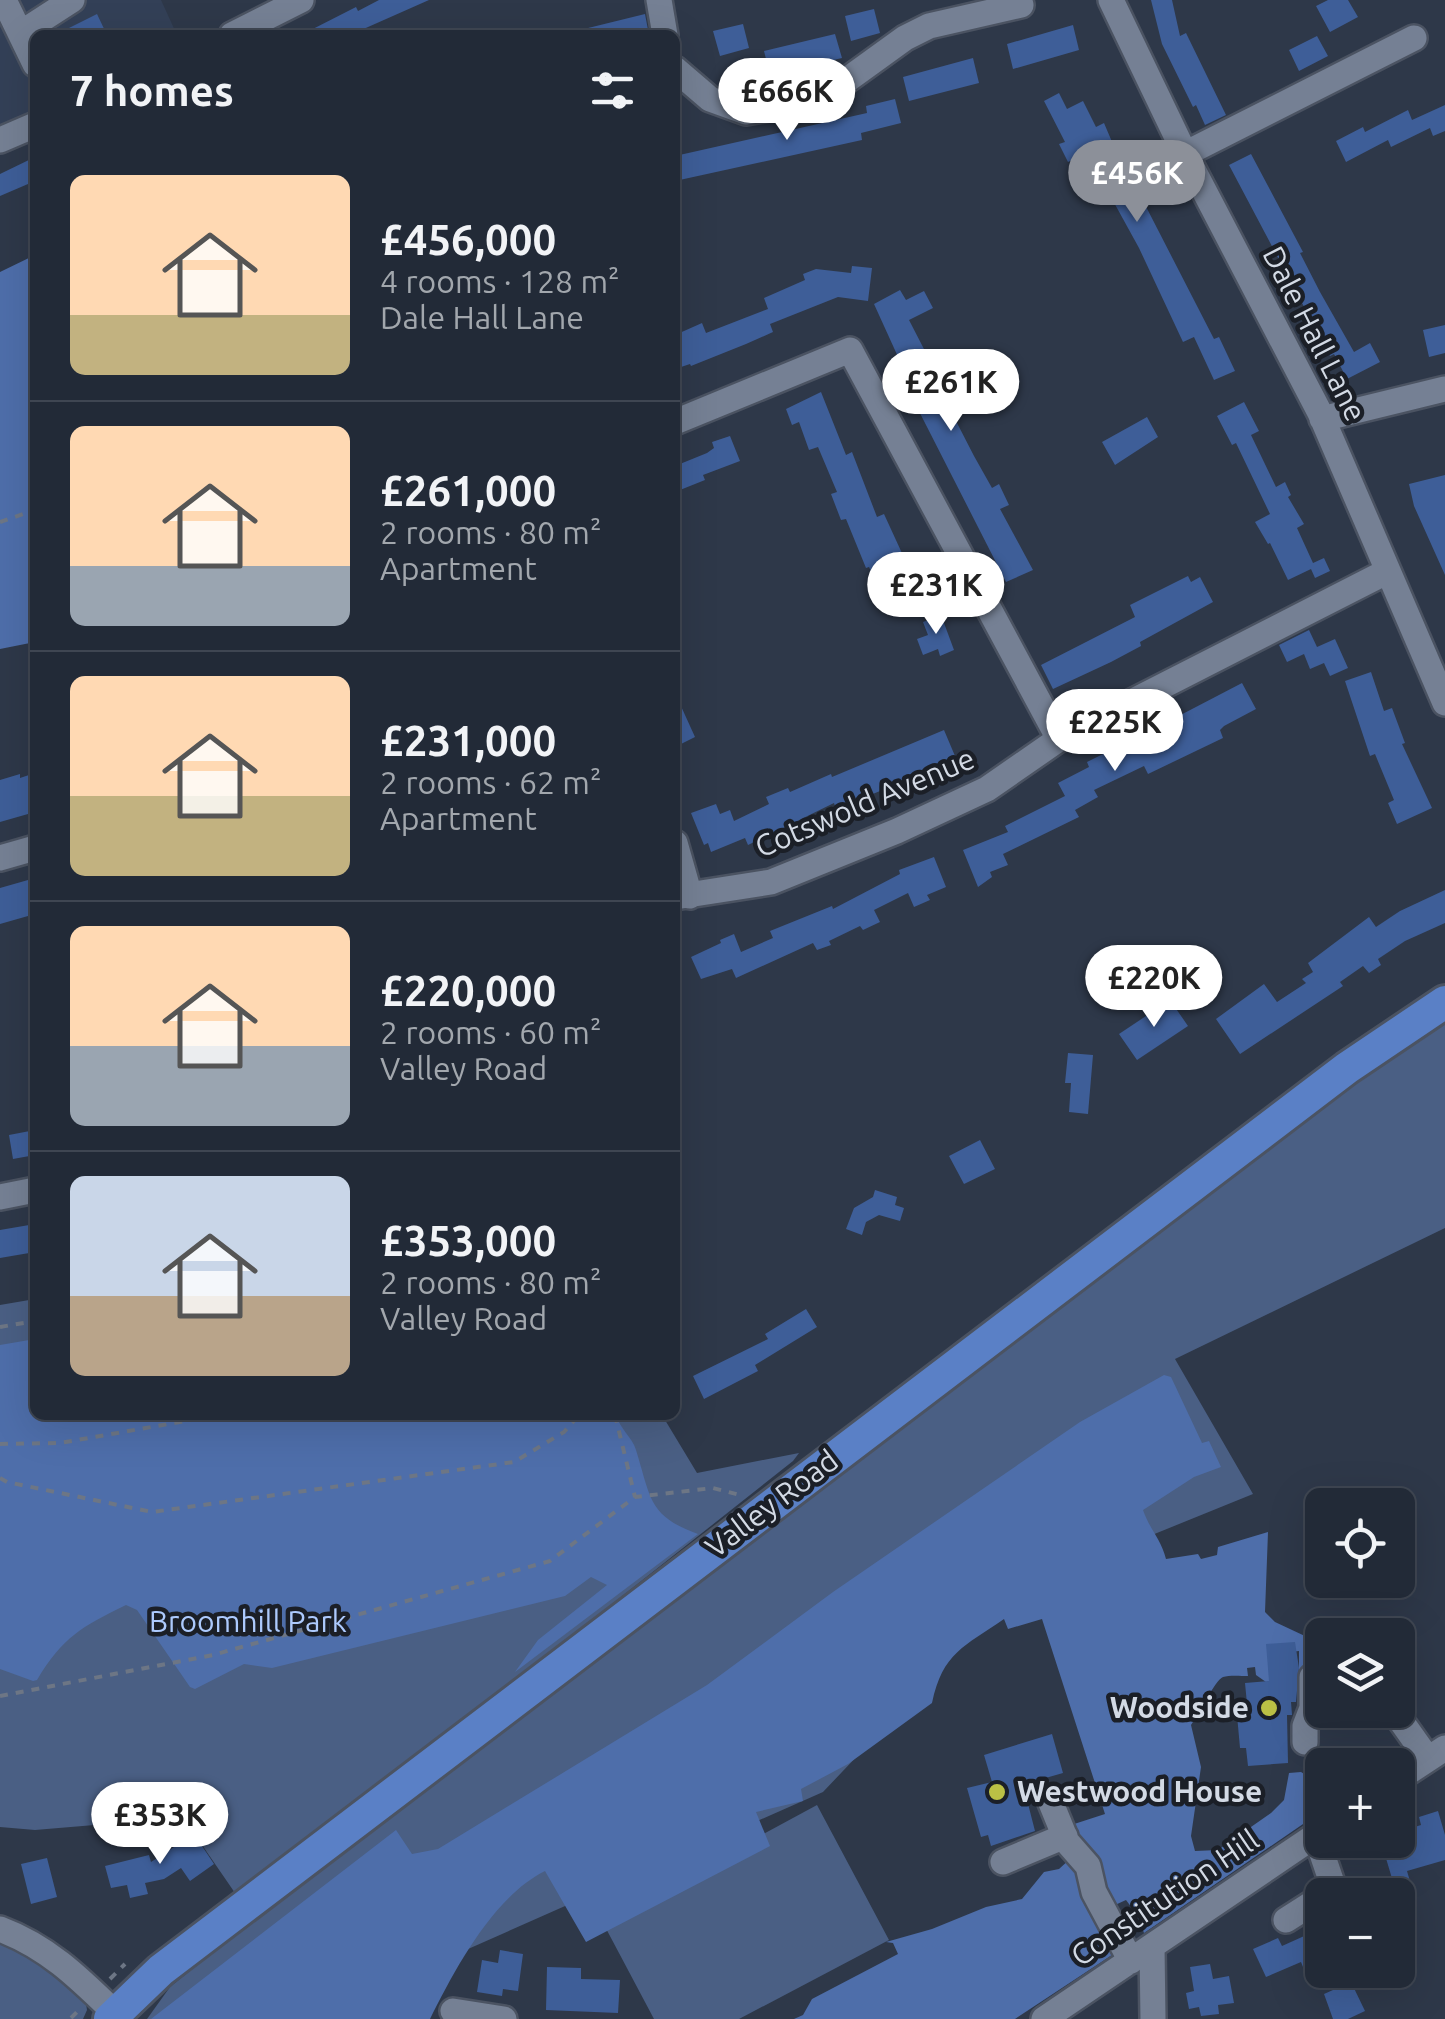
<!DOCTYPE html>
<meta charset="utf-8">
<style>
body{margin:0;font-family:Ubuntu,sans-serif;background:#2a323f;color:#f1f3f6;height:100vh;display:flex;flex-direction:column;font-size:38px;white-space:nowrap}
*{box-sizing:border-box;margin:0}
p{font-size:32px;color:#a2a7ad}
.icon{flex:none;width:55px;height:55px;fill:none;stroke:currentColor;stroke-width:2;stroke-linecap:round;stroke-linejoin:round}
.map{position:relative;flex:1;overflow:hidden}
.sheet{position:absolute;left:30px;top:30px;width:650px;height:1390px;display:flex;flex-direction:column;background:#222a37;border-radius:15px;box-shadow:0 10px 40px #0002,0 0 0 2px #3f4652}
.sheet>*{flex:none}
.buttons{position:absolute;left:1305px;top:1488px;display:grid;gap:20px}
.buttons a{display:grid;place-items:center;width:110px;height:110px;border-radius:15px;background:#222a37;box-shadow:0 10px 40px #0002,0 0 0 2px #3f4652;font-size:50px}
.price{position:absolute;translate:-50% -85px;padding:0 22px;border-radius:35px;background:#fff;color:#222;font-size:32px;line-height:65px;filter:drop-shadow(0 2px 5px #0008)}
.price::after{content:'';position:absolute;left:50%;top:60px;width:30px;height:22px;margin-left:-15px;background:inherit;clip-path:polygon(0 0,100% 0,50% 100%)}
.price.selected{background:#8c9099;color:#fff}
ul{padding:0;list-style:none}
li{display:flex;align-items:center;gap:30px;height:250px;padding:0 40px}
li+li{border-top:2px solid #3f4652}
li span{display:grid;place-items:center;flex:none;width:280px;height:200px;border-radius:15px;color:#555}
li>.icon{margin-inline-start:auto}
span .icon{width:120px;height:120px;fill:#fffc;stroke-width:1}
li b{font-size:42px}
h2{display:flex;justify-content:space-between;align-items:center;height:120px;padding:0 40px;font-size:42px}
.map>svg:first-child{display:block}
</style>
<div class="map">
<svg width="1445" height="2019" viewBox="0 0 1445 2019">
<rect width="100%" height="100%" fill="#2e3849"/>
<path fill="#334057" d="M0,0H161L177,35H35V125L0,140Z"/>
<path fill="#4a5f84" d="M1445,1021V1228L1175,1359L1253,1494L1014,1591L823,1792L450,1957L402,2019H147L170,1987L274,1903L1329,1100Z
M35,1299V1415H662L697,1473L799,1453L793,1461L501,1692L235,1893L189,1826L178,1818L35,1830L0,1827V1305Z
M817,1805L889,1940L739,2019H654L602,1921Z
M0,1929L85,1997L87,2010L83,2019H0Z"/>
<path fill="#4e6eaa" d="M35,255V642L0,649V272Z
M35,1339V1415H616C620,1429 632,1437 636,1450C651,1498 648,1516 698,1534L515,1672L538,1640L607,1585L591,1577L565,1596L272,1668L244,1664L195,1689L190,1687L137,1610L126,1605C81,1627 63,1637 37,1680L33,1681L0,1669V1345Z
M1164,1375L1171,1377L1202,1443L1209,1441L1221,1467L1194,1477L1143,1510C1150,1530 1161,1539 1166,1559L1198,1554L1201,1559L1217,1555L1218,1547L1268,1532L1265,1612L1275,1622L1322,1644V1669L1299,1677V1651L1271,1654L1273,1680L1266,1682L1256,1675L1255,1667L1247,1668L1248,1676C1241,1676 1229,1675 1223,1677C1215,1680 1198,1716 1191,1725L1201,1767L1191,1836L1195,1851L1218,1850L1271,1813L1284,1800L1289,1773L1301,1772L1322,1785V1811L1144,1933L1138,1916L1126,1900L1115,1905L1068,1826L1105,1814L1042,1619L1008,1629L1004,1619C964,1647 943,1652 932,1703L848,1764L801,1789L803,1801L756,1812L770,1846L586,1942L545,1871C493,1897 455,1969 430,2019H151L396,1830L412,1854L438,1849L707,1685L833,1592L1080,1422Z
M1070,1859L1079,1861L1088,1900L1112,1955L1015,2019H794L803,2015L812,1999L898,1954L893,1943L886,1942L932,1929L986,1907L1022,1899L1044,1872L1059,1869Z"/>
<path fill="#3e5e98" d="M379,0H429L350,35H301L356,7L358,11Z
M1151,0H1172L1180,36L1186,33L1226,115L1205,125L1196,105L1193,107L1162,44Z
M1328,0H1348L1358,17L1330,32L1316,6Z
M874,9L880,33L851,41L845,16Z
M97,14L107,35H55Z
M645,14L649,35H585L584,29Z
M743,24L749,48L720,56L713,31Z
M1073,25L1079,50L1013,69L1007,44Z
M835,34L842,58L770,75L764,51Z
M1317,36L1328,56L1299,71L1289,50Z
M973,58L979,83L909,101L903,77Z
M1059,93L1067,109L1083,101L1096,127L1104,123L1135,196L1139,193L1214,339L1219,337L1235,371L1214,380L1194,337L1183,342L1139,248L1106,188L1096,192L1081,156L1068,162L1059,144L1065,142L1044,101Z
M895,99L901,123L861,133L862,140L675,181V156L867,113L866,106Z
M1445,105V131L1433,136L1430,128L1391,147L1388,140L1346,162L1336,141L1363,127L1365,132L1408,110L1412,120Z
M1251,154L1303,252L1300,253L1320,292L1354,352L1370,343L1380,362L1347,379L1334,354L1330,356L1229,165Z
M35,157V181L0,196V174Z
M852,266L872,268L868,301L838,297L770,324L773,332L746,344L691,366L690,364L675,369V335L702,323L706,333L768,309L764,298L805,280L803,274L816,269L851,273Z
M900,290L906,300L924,291L933,308L909,320L925,351L921,353L974,456L992,488L999,484L1009,505L1000,509L1033,570L1006,582L899,372L904,370L874,304Z
M1445,325V353L1429,357L1423,330Z
M821,392L846,455L852,452L877,517L884,514L912,575L879,589L869,567L866,568L846,519L841,520L831,494L837,492L818,447L809,450L799,422L792,425L786,409Z
M1244,402L1259,431L1251,435L1276,487L1285,482L1291,495L1288,497L1304,524L1297,528L1313,563L1324,558L1330,571L1315,578L1311,569L1288,580L1270,543L1268,544L1255,522L1270,514L1236,443L1232,445L1217,416Z
M1147,417L1158,437L1115,465L1102,442Z
M730,436L740,461L703,475L705,480L675,492V466L707,453L714,448L712,442Z
M1445,475V575L1414,506L1409,484Z
M1188,576L1191,582L1200,577L1213,602L1140,642L1141,646L1111,662L1053,689L1041,665L1135,617L1130,605Z
M941,615L954,650L940,656L938,649L923,655L917,639L928,635L923,622Z
M1309,630L1317,647L1335,639L1348,668L1330,676L1324,663L1310,669L1304,654L1287,662L1279,645Z
M1371,672L1384,711L1392,708L1405,743L1402,744L1432,808L1397,824L1388,803L1394,800L1375,754L1370,756L1345,681Z
M1242,683L1256,709L1224,726L1220,730L1223,738L1148,774L1144,766L1094,790L1098,797L1075,810L1079,817L1003,854L1008,865L990,872L992,877L978,887L963,850L1008,832L1005,826L1065,796L1058,783L1089,767L1087,762L1131,740L1129,737L1144,730L1146,733Z
M675,693L695,737L675,747Z
M944,730L955,756L905,777L907,780L836,809L834,803L748,845L745,838L711,852L708,843L704,845L691,813L716,804L720,814L730,810L734,821L769,804L766,797L788,788L790,792L831,774L832,777Z
M20,774V778L29,775L32,784L35,783V812L0,822V780Z
M934,857L946,887L927,895L930,900L914,907L908,893L874,910L880,922L863,930L860,926L829,941L831,945L817,950L813,943L736,978L732,969L701,979L691,957L721,943L720,940L734,934L741,952L773,938L770,931L832,906L833,909L900,874L899,870Z
M35,878V914L0,924V888Z
M1445,890V923L1405,941L1378,959L1381,965L1369,973L1363,966L1340,982L1343,986L1240,1054L1216,1019L1264,984L1277,1002L1306,983L1302,979L1313,972L1308,963L1369,917L1376,927L1400,911Z
M1170,1000L1188,1026L1137,1060L1119,1034Z
M1068,1053L1093,1055L1088,1114L1069,1112L1071,1083H1065Z
M35,1130V1155L13,1159L9,1135Z
M980,1140L995,1169L964,1184L949,1156Z
M875,1190L897,1197L895,1205L904,1208L900,1221L879,1215L866,1222L862,1235L846,1229L854,1208L873,1197Z
M35,1224V1252L0,1258V1230Z
M806,1309L817,1327L755,1365L758,1371L704,1399L693,1376L768,1339L765,1334Z
M1368,1486L1372,1502L1314,1505L1313,1500Z
M1295,1642L1299,1668L1296,1702H1291L1292,1715H1287L1288,1763L1248,1766L1246,1748H1240L1237,1715L1248,1714L1245,1683L1269,1681L1266,1644Z
M1052,1734L1063,1773L1028,1783L1026,1796L1035,1831L991,1846L988,1835L981,1837L967,1788L992,1782L984,1755Z
M1438,1811L1445,1835V1860L1407,1871L1414,1895H1397L1385,1855L1410,1848L1405,1830L1421,1825L1419,1817Z
M194,1834L214,1864L190,1881L181,1868L164,1879L145,1883L148,1894L130,1898L127,1885L111,1888L105,1866L149,1855L151,1862Z
M47,1858L57,1897L31,1904L21,1864Z
M1322,1928V1964L1305,1972L1301,1962L1266,1977L1253,1949L1278,1938L1282,1946Z
M500,1950L523,1954L518,1991L503,1989L502,1996L477,1992L482,1960L498,1963Z
M1210,1964L1213,1979L1229,1976L1234,2003L1218,2005L1219,2014L1201,2016L1199,2007L1189,2009L1186,1993L1194,1991L1190,1967Z
M547,1967L581,1968V1979L620,1980L618,2013L546,2010Z
M1351,1982L1365,2011L1348,2019H1333L1324,1994Z"/>
<g fill="none" stroke-linecap="round" stroke-linejoin="round">
<g stroke="#4b5362" stroke-width="30">
<path id="minor" d="M4,0L35,64
M659,0L665,35
M1111,0L1185,154L1320,413L1445,703
M21,33L72,0
M232,35L301,0
M675,69L710,99L746,112L774,107L840,85L905,38L929,26L1021,5
M0,140L35,125
M1185,154L1414,38
M1322,419L1445,389
M675,422L850,350L1059,739
M675,843L690,896
M0,858L35,848
M675,897L771,882L897,831L987,789L1059,739L1388,571
M0,1197L35,1190
M1398,1694L1401,1721L1428,1759
M1305,1742V1726L1312,1708V1677L1322,1668
M1398,1779L1445,1748
M1049,1798L1067,1842L1088,1866L1094,1892L1131,1961
M1316,1836L1332,1883L1331,1891L1325,1895
M1003,1862L1065,1836
M1286,1920L1322,1897
M0,1929C48,1947 79,1978 115,2013
M1152,1947L1153,2019
M453,2011L504,2019
M1044,2019L1322,1831"/>
</g>
<g stroke="#4b5362" stroke-width="38">
<path id="major" d="M110,2019L161,1970L1347,1068L1445,1002"/>
</g>
<path stroke="#6d7685" stroke-width="4" stroke-dasharray="8 8" stroke-linecap="butt" d="M0,522L35,510
M0,1327L35,1321
M615,1415L635,1497
M0,1444L60,1443L220,1415
M0,1478L7,1482L152,1512L514,1462L564,1432L579,1415
M0,1696L213,1655L550,1561L635,1497L713,1488L740,1495
M110,1979L125,1964
M71,2018L82,2007"/>
<use href="#minor" stroke="#758094" stroke-width="25"/>
<use href="#major" stroke="#5a80c6" stroke-width="32"/>
</g>
<g fill="#bbc045" stroke="#1b1f27" stroke-width="4">
<circle cx="1269" cy="1708" r="10"/>
<circle cx="997" cy="1792" r="10"/>
</g>
<g text-anchor="middle" stroke-width="9" stroke-linejoin="round" paint-order="stroke">
<g font-size="30" fill="#d3dae5" stroke="#1b1f27">
<text transform="translate(1314 334) rotate(63)" y="10">Dale Hall Lane</text>
<text transform="translate(865 803) rotate(-23)" y="10">Cotswold Avenue</text>
<text transform="translate(772 1504) rotate(-37)" y="10">Valley Road</text>
<text transform="translate(1165 1898) rotate(-34)" y="10">Constitution Hill</text>
</g>
<g font-size="30" fill="#adcafd" stroke="#1b1f27">
<text x="248" y="1632">Broomhill Park</text>
</g>
<g font-size="30" font-weight="bold" fill="#d3dae5" stroke="#1b1f27" text-anchor="end">
<text x="1249" y="1718">Woodside</text>
<text x="1017" y="1802" text-anchor="start">Westwood House</text>
</g>
</g>
</svg>
<div class="buttons">
<a><svg class="icon" aria-label="locate" viewBox="0 0 24 24"><circle cx="12" cy="12" r="6"/><path d="M12 2v4M12 18v4M2 12h4M18 12h4"/></svg></a>
<a><svg class="icon" aria-label="layers" viewBox="0 0 24 24"><path d="M12 4l9 5-9 5-9-5zM3 14l9 5 9-5"/></svg></a>
<a>+</a>
<a>−</a>
</div>
<b class="price" style="left:787px;top:143px">£666K</b>
<b class="price selected" style="left:1137px;top:225px">£456K</b>
<b class="price" style="left:951px;top:434px">£261K</b>
<b class="price" style="left:936px;top:637px">£231K</b>
<b class="price" style="left:1115px;top:774px">£225K</b>
<b class="price" style="left:1154px;top:1030px">£220K</b>
<b class="price" style="left:160px;top:1867px">£353K</b>
<section class="sheet">
<h2>7 homes<svg class="icon" aria-label="filters" viewBox="0 0 24 24"><path d="M4 7h16M4 17h16"/><circle cx="9" cy="7" r="2"/><circle cx="15" cy="17" r="2"/></svg></h2>
<ul>
<li><span style="background:linear-gradient(#ffd9b3 70%,#c2b280 0)"><svg class="icon" aria-label="home" viewBox="0 0 24 24"><path d="M3 11l9-7 9 7M6 9v11h12V9"/></svg></span><div><b>£456,000</b><p>4 rooms · 128 m²</p><p>Dale Hall Lane</p></div></li>
<li><span style="background:linear-gradient(#ffd9b3 70%,#9aa5b1 0)"><svg class="icon" aria-label="home" viewBox="0 0 24 24"><path d="M3 11l9-7 9 7M6 9v11h12V9"/></svg></span><div><b>£261,000</b><p>2 rooms · 80 m²</p><p>Apartment</p></div></li>
<li><span style="background:linear-gradient(#ffd9b3 60%,#c2b280 0)"><svg class="icon" aria-label="home" viewBox="0 0 24 24"><path d="M3 11l9-7 9 7M6 9v11h12V9"/></svg></span><div><b>£231,000</b><p>2 rooms · 62 m²</p><p>Apartment</p></div></li>
<li><span style="background:linear-gradient(#ffd9b3 60%,#9aa5b1 0)"><svg class="icon" aria-label="home" viewBox="0 0 24 24"><path d="M3 11l9-7 9 7M6 9v11h12V9"/></svg></span><div><b>£220,000</b><p>2 rooms · 60 m²</p><p>Valley Road</p></div></li>
<li><span style="background:linear-gradient(#c9d6e8 60%,#b9a48a 0)"><svg class="icon" aria-label="home" viewBox="0 0 24 24"><path d="M3 11l9-7 9 7M6 9v11h12V9"/></svg></span><div><b>£353,000</b><p>2 rooms · 80 m²</p><p>Valley Road</p></div></li>
</ul>
</section>
</div>
